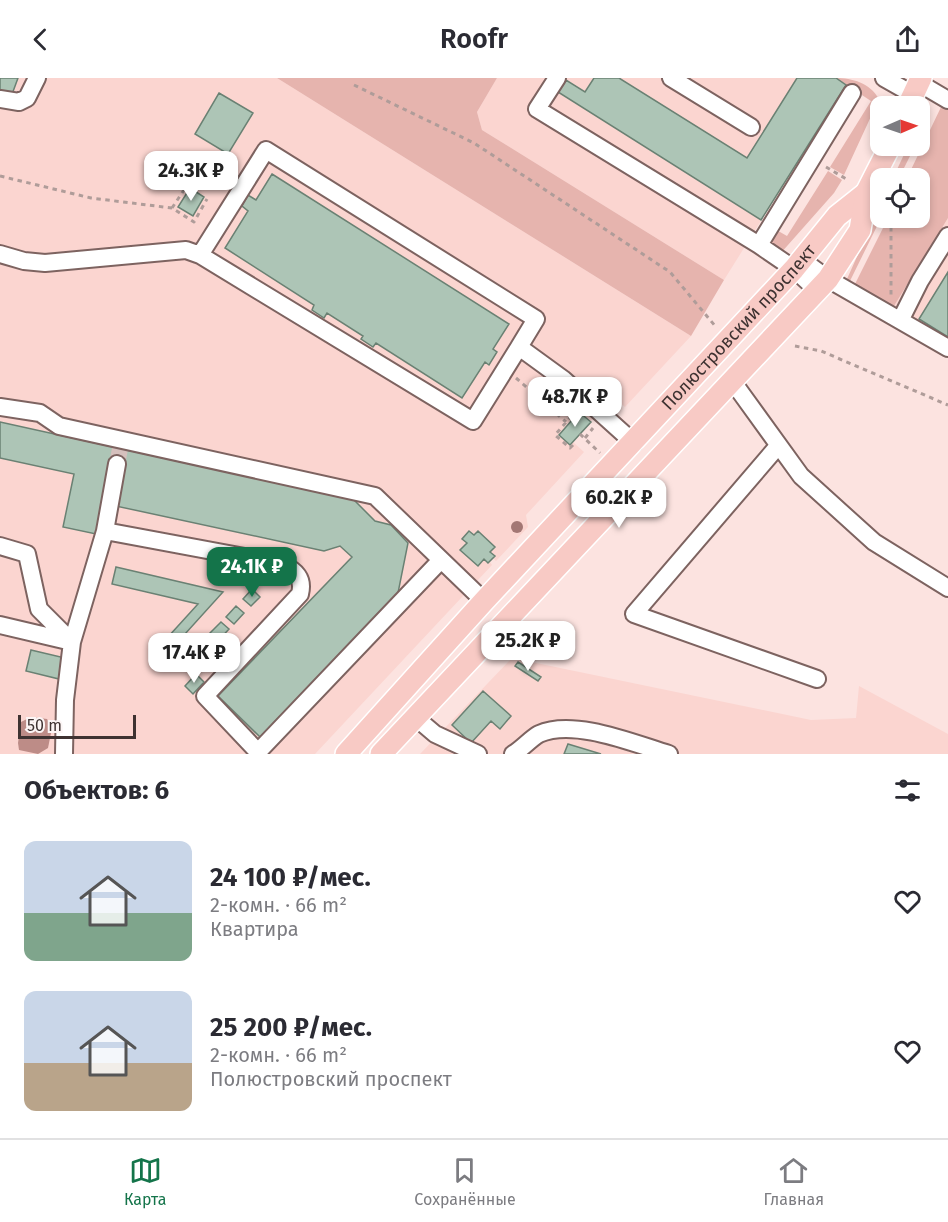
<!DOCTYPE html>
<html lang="ru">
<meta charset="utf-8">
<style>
body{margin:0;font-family:"Fira Sans",sans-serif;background:#f7f7f7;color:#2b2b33;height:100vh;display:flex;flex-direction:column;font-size:22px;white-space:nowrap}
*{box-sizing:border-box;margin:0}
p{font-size:20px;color:#7c7c81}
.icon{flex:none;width:33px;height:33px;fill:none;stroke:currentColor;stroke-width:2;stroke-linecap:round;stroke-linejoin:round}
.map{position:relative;height:676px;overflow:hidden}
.drawer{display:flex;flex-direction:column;background:#fff;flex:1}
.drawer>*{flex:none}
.needle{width:39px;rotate:88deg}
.fabs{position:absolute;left:870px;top:18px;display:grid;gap:12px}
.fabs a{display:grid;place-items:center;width:60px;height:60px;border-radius:12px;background:#fff;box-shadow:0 3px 9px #0003;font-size:30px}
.scale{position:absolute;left:18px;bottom:15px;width:118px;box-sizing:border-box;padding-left:6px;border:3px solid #3e3231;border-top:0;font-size:16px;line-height:21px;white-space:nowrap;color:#3e3231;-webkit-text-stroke:4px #fcf5f5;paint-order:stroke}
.price{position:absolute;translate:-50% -51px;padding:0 14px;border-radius:12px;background:#fff;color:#222;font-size:20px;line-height:39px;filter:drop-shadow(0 2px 3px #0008)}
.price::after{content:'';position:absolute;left:50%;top:36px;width:18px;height:14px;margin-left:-9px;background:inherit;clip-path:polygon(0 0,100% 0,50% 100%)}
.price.current{background:#14744a;color:#fff}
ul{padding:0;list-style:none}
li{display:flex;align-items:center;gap:18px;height:150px;padding:0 24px}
li span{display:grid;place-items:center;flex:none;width:168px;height:120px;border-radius:12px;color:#555}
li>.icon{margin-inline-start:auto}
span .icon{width:72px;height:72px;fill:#fffc;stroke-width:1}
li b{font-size:26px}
h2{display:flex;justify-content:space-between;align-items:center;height:72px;padding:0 24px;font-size:26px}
header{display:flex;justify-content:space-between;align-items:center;height:78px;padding:0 24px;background:#fff;font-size:27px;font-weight:600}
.tabs{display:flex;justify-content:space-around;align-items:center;height:84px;border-top:2px solid #e1e1e2;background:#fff;font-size:16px;color:#7c7c81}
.tabs a{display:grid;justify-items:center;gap:3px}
.tabs .current{color:#14744a}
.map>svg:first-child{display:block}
</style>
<header><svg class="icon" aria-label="back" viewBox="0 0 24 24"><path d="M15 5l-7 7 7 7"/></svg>Roofr<svg class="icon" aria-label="share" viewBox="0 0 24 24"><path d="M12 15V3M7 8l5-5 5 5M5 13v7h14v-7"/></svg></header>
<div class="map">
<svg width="948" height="676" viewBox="0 0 948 676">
<rect width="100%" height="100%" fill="#fce3e0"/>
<path fill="#fbd5d0" d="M0,0H277L691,258L625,329L612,318L573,364L584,374L526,437L528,449L496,483L493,480L490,484L492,487L315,676H0Z
M497,0H836L846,7L724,202L482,52L477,34Z
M948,140V262L894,228Z
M512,580L811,642L856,640L859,608L948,656V676H420Z"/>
<path fill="#e6b4ae" d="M277,0H497L477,34L482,52L724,202L691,258Z
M836,0C852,0 870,5 879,21L844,97L830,89L871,23Z
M942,27L948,31V140L894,228L854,208L888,140H920V100H907Z
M908,68H915L899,100H893Z
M828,93L842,102L834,115L780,176L769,169L773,150L787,158Z
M880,127L881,140L849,205L847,201Z"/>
<path fill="#bd8c87" d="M31,639L47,641L52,650L48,670L38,676L19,672L18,665L21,644Z"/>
<path fill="#adc5b6" stroke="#6a8173" stroke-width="1.5" d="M0,0H18L11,19L0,15Z
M594,0H619L747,80L797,0H836L846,7L761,142L558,14L566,2L585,14Z
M219,15L253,35L228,76L195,56Z
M272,96L509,246L493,271L497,274L489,287L485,284L462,320L376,265L373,269L361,261L363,258L327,235L324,240L312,232L314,227L225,170L248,133L242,128L248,117L256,122Z
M190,110L204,119L193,138L178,129Z
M948,194V259L919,241Z
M579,334L591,344L570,367L559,357Z
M0,344L354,422L375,443L391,447L408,465L398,515L260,659L218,618L352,479L340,468L324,473L116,428L96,456L63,449L74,396L0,380Z
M469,453L474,457L478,453L495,469L490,474L495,478L488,485L484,481L478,488L460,472L467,465L462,461Z
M116,489L223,514L166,577L158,570L198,526L112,506Z
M252,511L260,519L251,528L243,521Z
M236,528L244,535L234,546L226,539Z
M221,544L229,551L218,563L210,555Z
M202,564L210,571L199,583L191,575Z
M31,572L65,580L59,601L26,593Z
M518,584L541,599L538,603L515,588Z
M196,596L204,604L193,616L185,608Z
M483,613L511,638L500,651L491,643L471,665L452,647Z
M568,666L601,676H564Z"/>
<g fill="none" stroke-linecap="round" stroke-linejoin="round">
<path stroke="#d6c0bd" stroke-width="16" stroke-dasharray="16 8" stroke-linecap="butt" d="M117,386L120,371"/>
<g stroke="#7d6360" stroke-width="20">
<path id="minor" d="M557,0L537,31L759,167L794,191L818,213
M671,0L751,49
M884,0L914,17
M919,5L948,22
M0,21L19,24L27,20L37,0
M759,167L852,15
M0,176L24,183L45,185L186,172L200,177
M802,182L828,201L948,270
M901,241L920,203L948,158
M519,269L473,343L200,177L266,72L536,241L519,269L563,301L634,365
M733,304L801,398L874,464L948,510
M0,329L40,335L59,348L375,418L484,523
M778,368L634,536L817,601
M105,453L282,486C296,493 304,500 300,516L205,618L258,674L441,482
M0,468L27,476L39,531L72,564
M0,547L72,564
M415,639L435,656L478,676
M64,676L65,622L72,564L105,453L117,386
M513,676C522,671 530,661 539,656C574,640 635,666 669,676"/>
</g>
<g stroke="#fff" stroke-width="24">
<g id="major">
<path d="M908,28L921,0"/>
<path id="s1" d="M346,676L484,523L794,191L837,138L866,115"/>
<path d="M381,676L828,201L860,152L866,115L890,68"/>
</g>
</g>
<path stroke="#af9c99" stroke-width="3" stroke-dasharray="4.5 4.5" stroke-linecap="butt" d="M354,7L474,65L670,194L716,249
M826,89L848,102
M0,98L91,120L172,130L194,144L207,121
M172,130L186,109
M891,140V219
M795,268L821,273L948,327
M516,300L566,344
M580,356L600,375
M585,360L593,350
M573,367L570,370L555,357L575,334"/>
<use href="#minor" stroke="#fff" stroke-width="16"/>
<use href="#major" stroke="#f8cac5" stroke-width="21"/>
</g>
<circle fill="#a37774" cx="517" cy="449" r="6"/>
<g text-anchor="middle" stroke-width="4.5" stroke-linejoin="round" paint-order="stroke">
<g font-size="18" fill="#3e3231" stroke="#fcf5f5">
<text dy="6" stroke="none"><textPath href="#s1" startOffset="580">Полюстровский проспект</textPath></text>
</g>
</g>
</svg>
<div class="fabs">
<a><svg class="needle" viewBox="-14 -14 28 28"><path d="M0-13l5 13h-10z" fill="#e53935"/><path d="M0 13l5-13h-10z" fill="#7c7c81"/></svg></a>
<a><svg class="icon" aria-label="locate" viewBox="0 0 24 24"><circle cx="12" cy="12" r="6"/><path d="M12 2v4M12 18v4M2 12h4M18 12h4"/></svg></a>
</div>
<div class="scale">50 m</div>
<b class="price" style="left:191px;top:124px">24.3K ₽</b>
<b class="price" style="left:575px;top:350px">48.7K ₽</b>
<b class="price" style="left:619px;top:451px">60.2K ₽</b>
<b class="price current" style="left:252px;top:520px">24.1K ₽</b>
<b class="price" style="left:528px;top:594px">25.2K ₽</b>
<b class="price" style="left:194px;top:606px">17.4K ₽</b>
</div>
<section class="drawer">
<h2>Объектов: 6<svg class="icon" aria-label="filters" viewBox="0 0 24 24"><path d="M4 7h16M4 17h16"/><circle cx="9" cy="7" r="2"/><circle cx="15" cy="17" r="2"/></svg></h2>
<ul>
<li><span style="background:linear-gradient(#c9d6e8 60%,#7fa58c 0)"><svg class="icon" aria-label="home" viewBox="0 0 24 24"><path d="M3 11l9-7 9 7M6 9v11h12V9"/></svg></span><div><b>24 100 ₽/мес.</b><p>2-комн. · 66 m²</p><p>Квартира</p></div><svg class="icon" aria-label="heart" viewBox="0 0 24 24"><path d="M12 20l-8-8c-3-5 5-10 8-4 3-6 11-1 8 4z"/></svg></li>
<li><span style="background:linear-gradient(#c9d6e8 60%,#b9a48a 0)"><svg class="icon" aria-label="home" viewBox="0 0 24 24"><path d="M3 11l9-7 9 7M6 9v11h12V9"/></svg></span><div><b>25 200 ₽/мес.</b><p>2-комн. · 66 m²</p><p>Полюстровский проспект</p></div><svg class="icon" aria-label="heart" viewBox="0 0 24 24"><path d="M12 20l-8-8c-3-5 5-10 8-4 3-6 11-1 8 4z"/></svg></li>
</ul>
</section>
<nav class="tabs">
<a class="current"><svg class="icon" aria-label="map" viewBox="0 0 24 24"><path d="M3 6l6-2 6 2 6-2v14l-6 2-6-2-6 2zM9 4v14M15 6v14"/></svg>Карта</a>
<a><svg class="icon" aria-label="saved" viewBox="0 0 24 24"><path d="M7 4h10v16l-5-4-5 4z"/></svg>Сохранённые</a>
<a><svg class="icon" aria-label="home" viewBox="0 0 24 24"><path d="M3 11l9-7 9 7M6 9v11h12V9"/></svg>Главная</a>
</nav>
